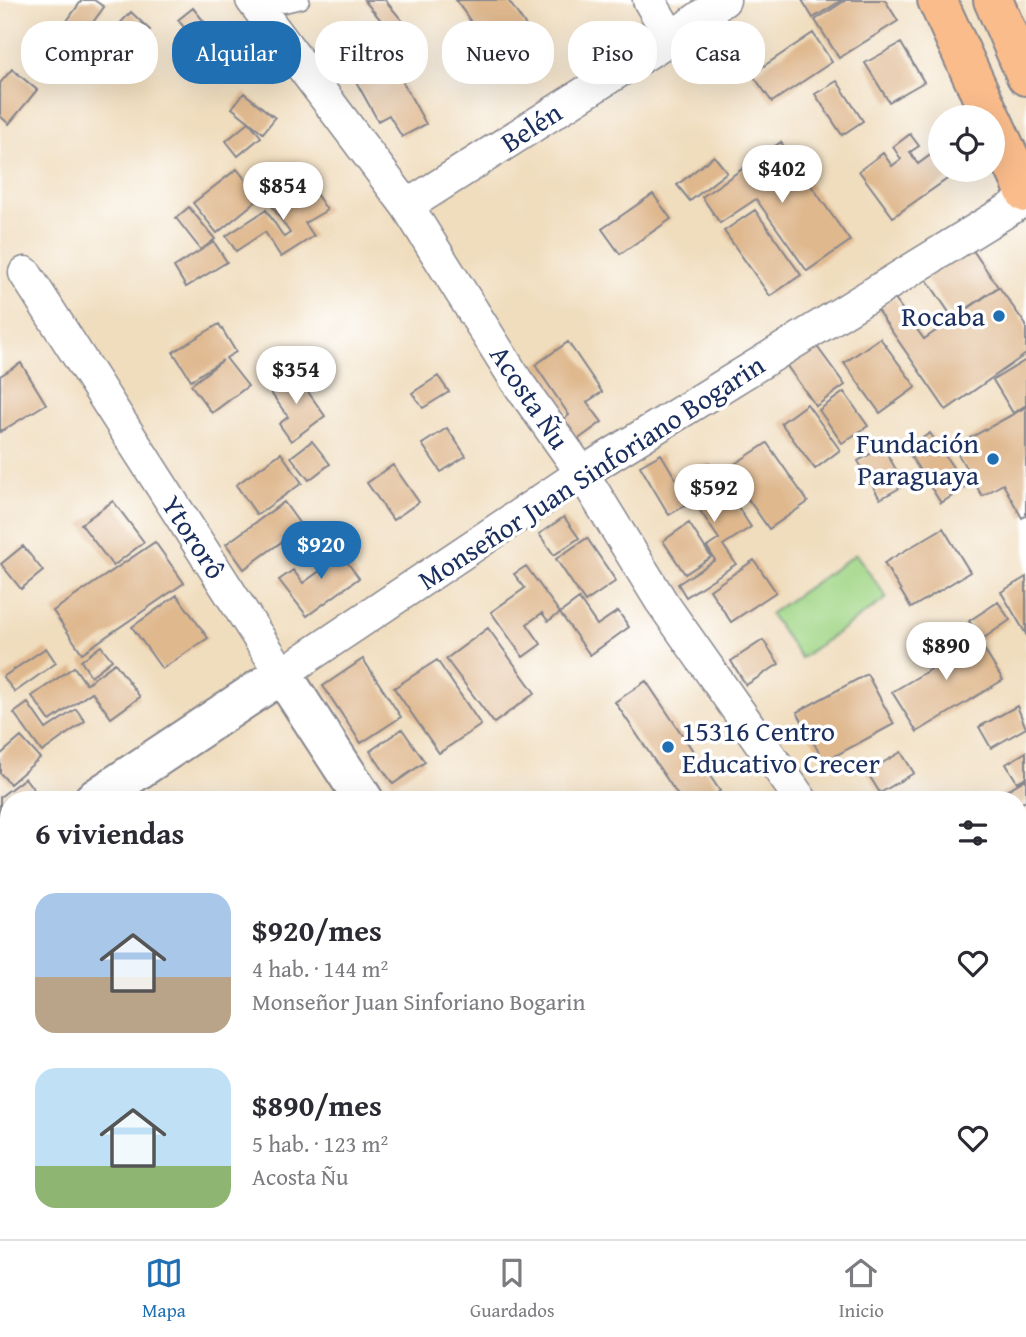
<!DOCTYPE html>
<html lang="es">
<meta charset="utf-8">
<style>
body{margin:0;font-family:"Gentium Book Plus",serif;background:#f2f2f3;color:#2b2b33;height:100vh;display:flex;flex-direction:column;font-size:26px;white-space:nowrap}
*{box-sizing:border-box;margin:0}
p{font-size:23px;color:#7c7c81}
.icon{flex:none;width:38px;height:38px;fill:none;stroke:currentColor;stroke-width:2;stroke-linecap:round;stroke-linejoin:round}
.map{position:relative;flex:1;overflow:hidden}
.side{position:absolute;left:0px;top:791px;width:1027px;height:448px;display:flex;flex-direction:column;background:#fff;border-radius:28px 28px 0 0;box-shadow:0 7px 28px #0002}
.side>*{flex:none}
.banner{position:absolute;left:21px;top:21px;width:985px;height:63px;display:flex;gap:14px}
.controls{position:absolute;left:928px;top:105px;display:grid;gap:14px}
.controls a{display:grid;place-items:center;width:77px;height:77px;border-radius:50%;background:#fff;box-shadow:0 7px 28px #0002;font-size:35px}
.price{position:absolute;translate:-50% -60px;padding:0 16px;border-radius:24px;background:#fff;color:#222;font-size:23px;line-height:46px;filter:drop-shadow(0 2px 4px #0008)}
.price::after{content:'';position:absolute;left:50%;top:42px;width:21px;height:16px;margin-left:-10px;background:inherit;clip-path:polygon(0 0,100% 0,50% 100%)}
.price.on{background:#1f6fb2;color:#fff}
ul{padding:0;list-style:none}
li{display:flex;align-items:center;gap:21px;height:175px;padding:0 35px}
li span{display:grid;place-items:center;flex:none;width:196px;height:140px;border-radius:21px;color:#555}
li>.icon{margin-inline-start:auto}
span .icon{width:84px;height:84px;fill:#fffc;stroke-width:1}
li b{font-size:30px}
h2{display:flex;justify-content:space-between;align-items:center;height:84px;padding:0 35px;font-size:30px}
.pill{padding:0 24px;border-radius:28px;background:#fff;box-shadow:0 7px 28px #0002;font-size:24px;line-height:63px}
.pill.on{background:#1f6fb2;color:#fff}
.dock{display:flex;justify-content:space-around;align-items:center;height:98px;border-top:2px solid #e1e1e2;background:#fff;font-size:19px;color:#7c7c81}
.dock a{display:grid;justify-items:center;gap:4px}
.dock .on{color:#1f6fb2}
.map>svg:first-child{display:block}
</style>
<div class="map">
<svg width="1026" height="1239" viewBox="0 0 1026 1239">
<rect width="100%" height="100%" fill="#fff"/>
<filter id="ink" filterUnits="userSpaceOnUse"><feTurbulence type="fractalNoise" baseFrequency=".0143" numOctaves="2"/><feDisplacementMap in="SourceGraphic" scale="14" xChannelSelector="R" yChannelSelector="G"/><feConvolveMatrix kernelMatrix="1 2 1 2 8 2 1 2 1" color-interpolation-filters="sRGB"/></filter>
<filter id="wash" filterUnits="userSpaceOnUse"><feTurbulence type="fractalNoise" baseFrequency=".00686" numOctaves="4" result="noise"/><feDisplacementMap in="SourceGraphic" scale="28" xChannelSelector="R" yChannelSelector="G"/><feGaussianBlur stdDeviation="1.57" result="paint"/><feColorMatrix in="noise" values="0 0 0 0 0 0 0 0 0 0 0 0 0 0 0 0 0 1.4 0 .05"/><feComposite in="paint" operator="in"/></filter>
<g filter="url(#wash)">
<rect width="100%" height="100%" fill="#f0ddbe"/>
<path fill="#a1d686" stroke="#5e8272" stroke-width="2" d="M856,554L887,598L801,658L770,614Z"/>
<g id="blocks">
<path fill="#dfb88e" d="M82,0H94L104,7L80,40L62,28Z
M364,0H385L411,31L398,41Z
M456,0H508L535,39L499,63Z
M802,0H842L813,18Z
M846,0H885L898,21L839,58L815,20Z
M193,8L215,35L200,47L178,20Z
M131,12L150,30L123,58L104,40Z
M380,23L388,40L368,50L360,33Z
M813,33L832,62L772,102L752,74Z
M102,42L116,58L107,67L92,51Z
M901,43L924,82L889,102L865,63Z
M385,50L426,124L402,137L389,115L378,121L349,69Z
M12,69L37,90L9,124L0,116V83Z
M837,81L863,121L842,135L815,94Z
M244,93L275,118L263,133L232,108Z
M249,122L261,137L238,156L226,141Z
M910,134L919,146L910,152L918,164L940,148V170H960L893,217L859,171L883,153L892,166L901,159L893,147Z
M781,142L850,241L807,271L756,199L720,223L702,197Z
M714,156L727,172L690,201L677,185Z
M237,169L260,198L217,233L193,203Z
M308,182L327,210L305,223L314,236L281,257L265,232L236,251L226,236L266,210L284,237L290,233L272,206Z
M653,194L671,219L620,254L602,229Z
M189,207L215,239L201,250L214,242L227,262L186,287L174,267L201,250L176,218Z
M755,210L801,275L770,296L724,231Z
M970,246L998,287L953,318L925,277Z
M999,287L1026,325V354L946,410L877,310L894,298L924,339Z
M219,324L236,352L226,358L248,386L212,413L191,385L223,360L191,380L173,352Z
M880,338L916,387L880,413L844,363Z
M813,341L845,385L816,406L784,362Z
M568,342L602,392L587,402L602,422L573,443L558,424L569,415L535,365Z
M1026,360V405L1013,413L993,380Z
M21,363L46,404L0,432V376Z
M294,372L325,416L291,441L279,424L288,417L269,390Z
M438,376L449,392L423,408L412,393Z
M844,392L868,426L842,443L819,410Z
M807,404L840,450L815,469L781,423Z
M1026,407V516L1022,518L1003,484L982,496L954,447Z
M447,428L466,456L441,472L422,444Z
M930,433L966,487L941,503L906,449Z
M312,441L330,464L309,480L291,457Z
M767,443L808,502L769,529L727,469Z
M883,447L905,485L880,499L858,461Z
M281,453L302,483L257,515L236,485Z
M661,454L690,503L669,515L640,466Z
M709,463L751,527L723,545L736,564L686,597L678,584L715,560L707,547L719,539L681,482Z
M393,465L419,502L393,520L367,483Z
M113,501L144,542L113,566L81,524Z
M284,502L302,527L244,569L226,544Z
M564,517L579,538L554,555L539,534Z
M689,523L711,557L685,574L663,541Z
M943,528L970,572L911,608L884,563Z
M587,538L616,581L585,602L556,559Z
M155,542L184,583L82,653L53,611Z
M332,542L359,578L307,616L279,580L293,570L303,583L325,567L315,555Z
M23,546L43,571L21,589L1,564Z
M754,560L776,592L731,622L710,590Z
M526,566L560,613L548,621L542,613L527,624L541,644L523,657L491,612L525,588L514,574Z
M1026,577V634L1001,592Z
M177,595L208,638L162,669L132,627Z
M579,599L597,625L618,611L629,627L590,655L560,613Z
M998,602L1010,620L981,640L969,621Z
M488,628L535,693L494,723L446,659Z
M941,634L954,655L978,640L1003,680L917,732L892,692L931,669L918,648Z
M763,640L779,664L746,685L731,661Z
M101,646L112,660L91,676L81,661Z
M46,648L56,663L15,692L3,677Z
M363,659L401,717L361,743L323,686Z
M437,660L481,725L439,753L394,688Z
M115,663L140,697L111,718L92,692L50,721L32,696L74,667L86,684Z
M867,674L894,724L824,762L797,712Z
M646,681L720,791L707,800H681L615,702Z
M28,703L46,729L76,709L85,721L42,752L14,713Z
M1017,706L1026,728L991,748L979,727Z
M402,729L425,762L393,784L370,751Z
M21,737L40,758L10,784L0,773V755Z
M901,752L914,773L880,793L867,772Z
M1026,752V777L1017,782L1006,764Z
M25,778L35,791L24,800H9V811L0,817V797Z
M1026,779V801L1018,805V800H990Z
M1026,953V1117L1018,1100V957Z
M3,976L9,983V997L0,1003V978Z
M9,1045V1102L0,1088V1050Z
M9,1107V1125L0,1131V1112Z
M38,1230H73L79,1239H44Z
M288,1230H314L318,1239H293Z
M318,1230H370L353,1239H323Z
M446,1230H470L454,1239Z
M560,1230L564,1239H540Z
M717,1230H743L725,1239H721Z
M780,1230H822L827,1239H765Z
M863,1230H967L951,1239H868Z
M977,1230L985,1239H961Z"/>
</g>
</g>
<g filter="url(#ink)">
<use href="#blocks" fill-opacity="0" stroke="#86868e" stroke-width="2"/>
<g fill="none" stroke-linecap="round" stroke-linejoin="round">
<g stroke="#86868e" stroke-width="19">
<path id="service" d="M278,0L284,4L301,0"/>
</g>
<g stroke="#86868e" stroke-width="35">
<path id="minor" d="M252,0L407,206L516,380L582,473L661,601L801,800
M649,0L671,38
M407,206L671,38L724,0
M25,273L282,674L582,473L1026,199
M0,882L9,895
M1018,1189L1026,1206
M233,1230L239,1239"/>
</g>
<g stroke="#86868e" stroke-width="42">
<path id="tertiary" d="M93,800L282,674L364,800
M0,861L9,855
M689,1230L693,1239"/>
</g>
<g stroke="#86868e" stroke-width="42">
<path id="trunk" d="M937,0L991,117
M993,0L1026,76
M992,119L1026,193"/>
</g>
<use href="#service" stroke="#fff" stroke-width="16"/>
<use href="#minor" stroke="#fff" stroke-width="32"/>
<use href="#tertiary" stroke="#fff" stroke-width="38"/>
<use href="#trunk" stroke="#fabc8b" stroke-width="38"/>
</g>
</g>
<g fill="#1f6fb2" stroke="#fff" stroke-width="2.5">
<circle cx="999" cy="316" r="7"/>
<circle cx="993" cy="459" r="7"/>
<circle cx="668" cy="747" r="7"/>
</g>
<g text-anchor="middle" stroke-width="7" stroke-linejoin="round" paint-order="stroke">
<g font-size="28" fill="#1b2f5e" stroke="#fff">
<text transform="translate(531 127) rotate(-33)" y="10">Belén</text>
<text transform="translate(530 397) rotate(56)" y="10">Acosta Ñu</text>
<text transform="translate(591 472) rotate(-33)" y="10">Monseñor Juan Sinforiano Bogarin</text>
<text transform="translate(194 537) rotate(57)" y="10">Ytororô</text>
</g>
<g font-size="28" fill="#1b2f5e" stroke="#fff" text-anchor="end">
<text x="985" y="326">Rocaba</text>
<text x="979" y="453">Fundación<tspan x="979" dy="32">Paraguaya</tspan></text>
<text x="682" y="741" text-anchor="start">15316 Centro<tspan x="682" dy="32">Educativo Crecer</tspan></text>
</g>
</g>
</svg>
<div class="controls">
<a><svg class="icon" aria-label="locate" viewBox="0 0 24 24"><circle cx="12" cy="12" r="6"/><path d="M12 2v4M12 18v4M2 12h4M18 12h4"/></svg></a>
</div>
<b class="price" style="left:782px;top:205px">$402</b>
<b class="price" style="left:283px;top:222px">$854</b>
<b class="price" style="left:296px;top:406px">$354</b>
<b class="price" style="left:714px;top:524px">$592</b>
<b class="price on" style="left:321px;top:581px">$920</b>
<b class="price" style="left:946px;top:682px">$890</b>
<div class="banner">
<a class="pill">Comprar</a>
<a class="pill on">Alquilar</a>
<a class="pill">Filtros</a>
<a class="pill">Nuevo</a>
<a class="pill">Piso</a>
<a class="pill">Casa</a>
</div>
<section class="side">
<h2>6 viviendas<svg class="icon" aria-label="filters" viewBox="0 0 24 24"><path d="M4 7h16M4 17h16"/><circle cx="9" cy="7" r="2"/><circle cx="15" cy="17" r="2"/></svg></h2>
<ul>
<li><span style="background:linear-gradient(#a9c7e8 60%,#b9a48a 0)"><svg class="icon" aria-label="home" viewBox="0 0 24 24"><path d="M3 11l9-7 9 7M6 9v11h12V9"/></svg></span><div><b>$920/mes</b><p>4 hab. · 144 m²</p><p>Monseñor Juan Sinforiano Bogarin</p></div><svg class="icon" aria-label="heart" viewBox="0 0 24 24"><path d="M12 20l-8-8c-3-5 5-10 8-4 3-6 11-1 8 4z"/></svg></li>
<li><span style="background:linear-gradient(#bfe0f5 70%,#8fb573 0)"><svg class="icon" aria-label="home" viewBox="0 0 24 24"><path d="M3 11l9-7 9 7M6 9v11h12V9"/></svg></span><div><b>$890/mes</b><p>5 hab. · 123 m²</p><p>Acosta Ñu</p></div><svg class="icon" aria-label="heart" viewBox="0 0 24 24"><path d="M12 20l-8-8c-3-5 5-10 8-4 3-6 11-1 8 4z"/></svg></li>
</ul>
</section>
</div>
<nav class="dock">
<a class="on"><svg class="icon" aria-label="map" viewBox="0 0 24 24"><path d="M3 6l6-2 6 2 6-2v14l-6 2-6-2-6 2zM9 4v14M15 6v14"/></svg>Mapa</a>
<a><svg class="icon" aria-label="saved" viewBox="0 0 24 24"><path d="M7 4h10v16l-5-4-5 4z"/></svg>Guardados</a>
<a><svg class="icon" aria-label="home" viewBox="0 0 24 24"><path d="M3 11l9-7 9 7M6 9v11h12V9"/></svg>Inicio</a>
</nav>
